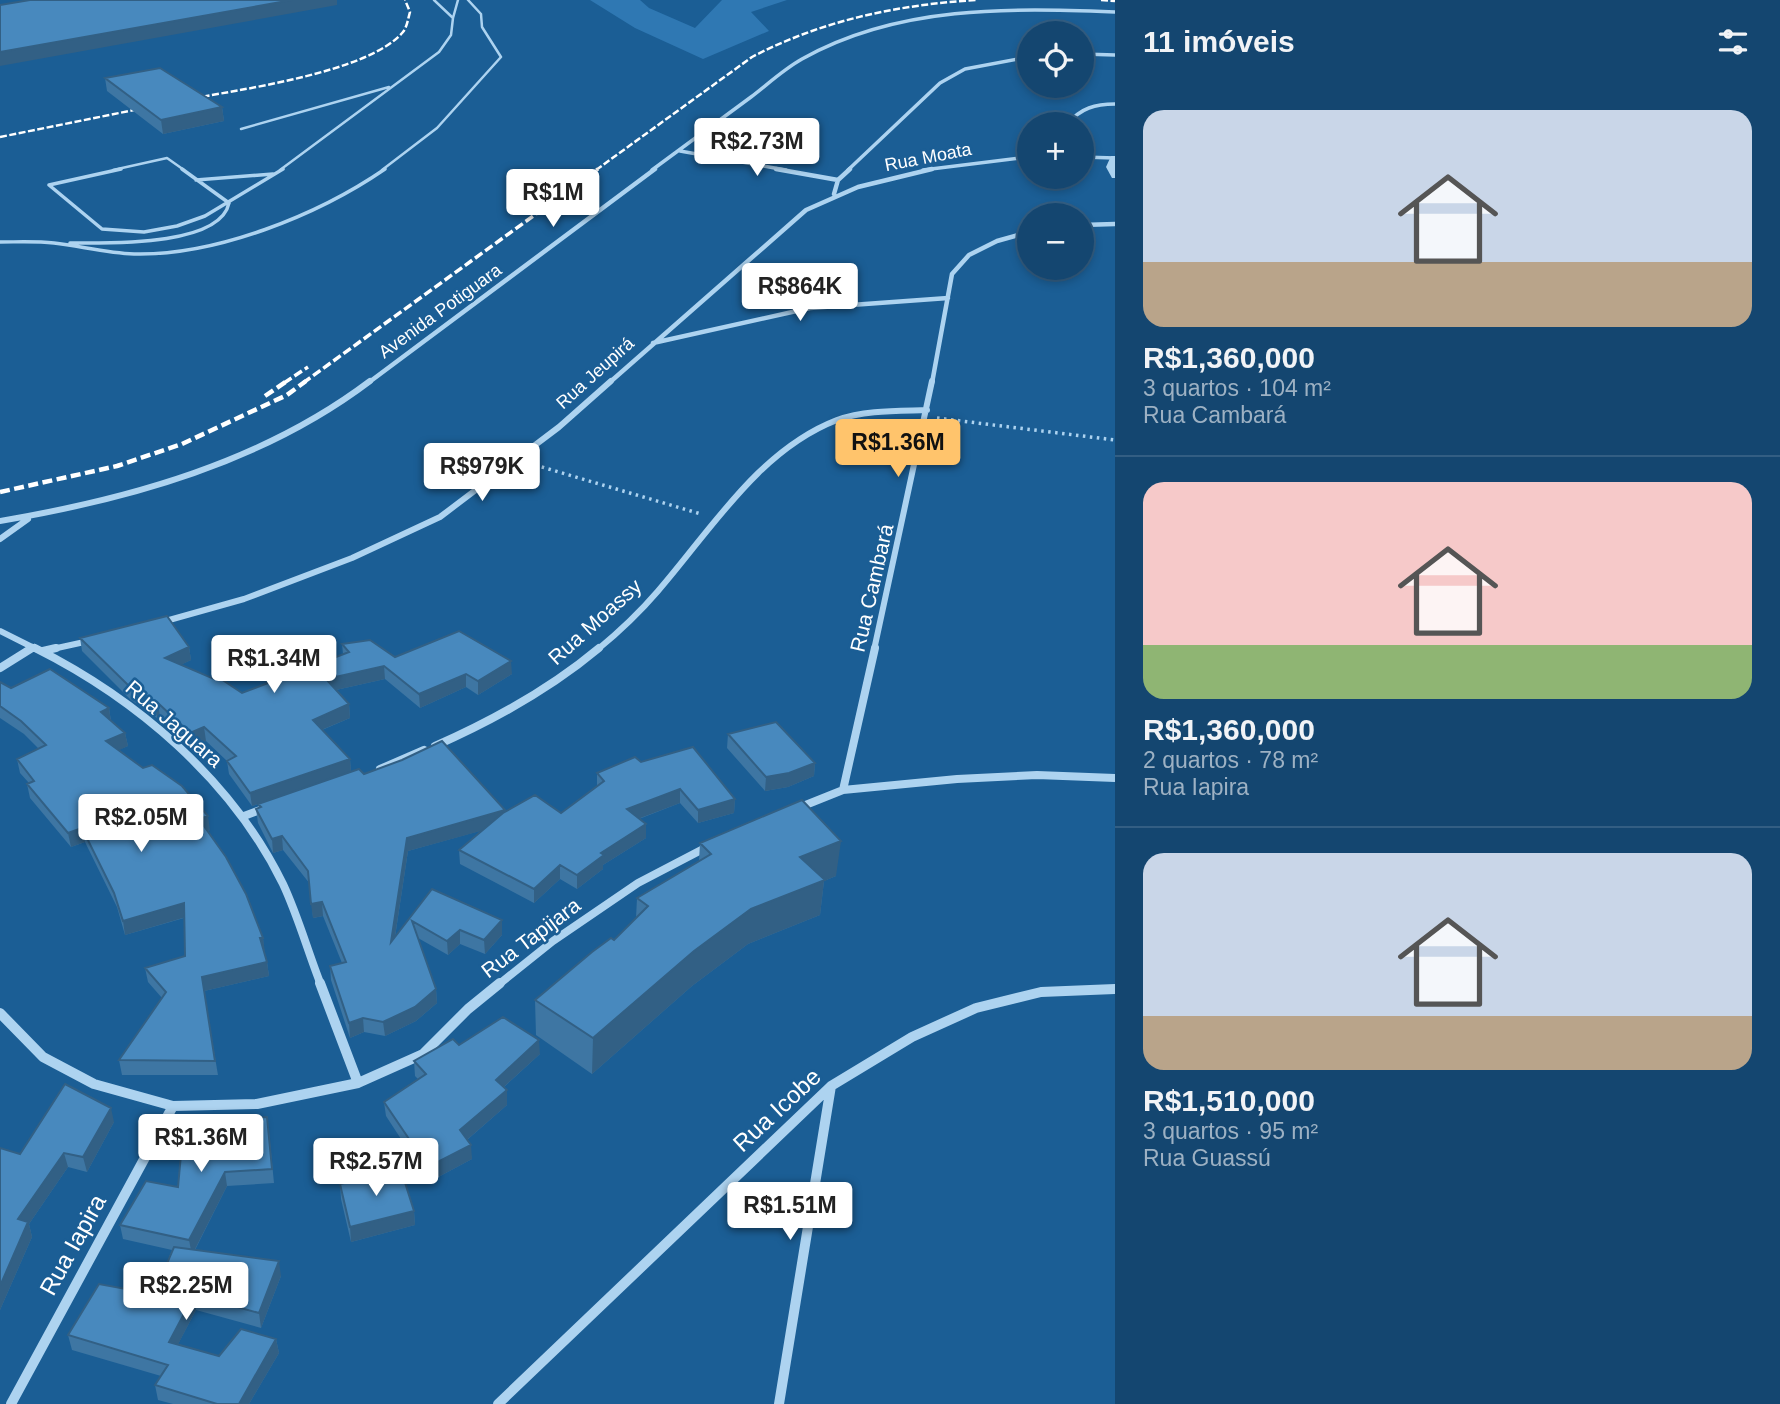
<!DOCTYPE html>
<html lang="pt">
<meta charset="utf-8">
<style>
body{margin:0;font-family:Helvetica,sans-serif;background:#215078;color:#f1f3f6;height:100vh;display:flex;flex-direction:column;font-size:26px;white-space:nowrap}
*{box-sizing:border-box;margin:0}
p{font-size:23px;color:#9db1c3}
.icon{flex:none;width:38px;height:38px;fill:none;stroke:currentColor;stroke-width:2;stroke-linecap:round;stroke-linejoin:round}
.map{position:relative;flex:1;overflow:hidden}
.sheet{display:flex;flex-direction:column;background:#144670;width:665px}
.sheet>*{flex:none}
.tools{position:absolute;left:1017px;top:21px;display:grid;gap:14px}
.tools a{display:grid;place-items:center;width:77px;height:77px;border-radius:50%;background:#144670;box-shadow:0 4px 10px #0003,0 0 0 2px #335e83;font-size:35px}
.price{position:absolute;translate:-50% -60px;padding:0 16px;border-radius:7px;background:#fff;color:#222;font-size:23px;line-height:46px;filter:drop-shadow(0 2px 4px #0008)}
.price::after{content:'';position:absolute;left:50%;top:42px;width:21px;height:16px;margin-left:-10px;background:inherit;clip-path:polygon(0 0,100% 0,50% 100%)}
.price.current{background:#ffc46c;color:#111}
ul{padding:0;list-style:none}
li{display:grid;align-content:center;gap:14px;height:371px;padding:0 28px}
li+li{border-top:2px solid #335e83}
li span{display:grid;place-items:center;height:217px;border-radius:21px;color:#555}
li>.icon{margin-inline-start:auto}
span .icon{width:126px;height:126px;fill:#fffc;stroke-width:1}
li b{font-size:30px}
h2{display:flex;justify-content:space-between;align-items:center;height:84px;padding:0 28px;font-size:30px}
main{display:flex;flex:1;min-height:0}
.map>svg:first-child{display:block}
</style>
<main>
<div class="map">
<svg width="1115" height="1404" viewBox="0 0 1115 1404">
<rect width="100%" height="100%" fill="#1b5e95"/>
<path fill="#2f78b3" d="M590,0H640L649,8L695,28L722,0H787L751,12L769,31L703,59L635,28Z"/>
<g fill="none" stroke-linecap="round" stroke-linejoin="round">
<path stroke="#add3f0" stroke-width="3.5" stroke-dasharray="2.5 4.5" stroke-linecap="butt" d="M937,418L1115,440
M535,465L701,514"/>
<path stroke="#add3f0" stroke-width="2.5" d="M453,18L458,0
M241,129L389,87
M113,170L167,158L184,170
M280,170L439,52L451,35L453,18L434,0
M382,170L437,128L501,57L482,27L481,14L468,0"/>
<path stroke="#add3f0" stroke-width="3.5" d="M121,169L49,185L102,229L144,232L177,226L205,216L283,169
M182,169L229,203
M196,180L273,174
M0,242C18,242 36,241 54,243C80,246 107,253 134,254C216,256 318,215 385,169
M70,243C106,243 220,247 229,203"/>
<path stroke="#add3f0" stroke-width="3.5" d="M1082,54L1115,55
M1068,124C1080,108 1096,104 1115,104
M680,151L786,170
M1082,157L1115,158
M652,170C685,146 718,121 751,97C768,84 784,69 802,59C898,5 1009,8 1115,12
M848,170L940,83L965,69L1029,57
M923,170L1029,157"/>
<path stroke="#add3f0" stroke-width="4.5" d="M776,169L838,180
M834,194L838,180L850,169
M1082,225L1115,224
M653,343L810,308L948,298
M368,383L655,169
M609,383L806,210L858,187L932,169
M932,383L952,274L969,255L997,241L1029,232"/>
<path stroke="#add3f0" stroke-width="6" d="M0,521C130,499 263,462 370,381
M0,539L28,519
M162,622L244,599L352,558L440,517L559,427L611,381
M0,631L38,650
M29,650L34,647
M48,650L89,641
M597,650C619,632 640,612 658,591C711,530 759,450 837,420C865,410 898,411 927,410
M874,650L932,381"/>
<path stroke="#add3f0" stroke-width="8" d="M35,648C137,699 232,780 283,884C298,916 308,952 321,985
M43,651L56,648
M0,668L32,648
M435,746C494,720 550,689 599,648
M380,769L424,750
M843,790L875,648
M798,808L843,790L957,779L1037,775L1115,778
M244,816L263,809
M498,985L553,941L638,883L707,847"/>
<path stroke="#add3f0" stroke-width="10" d="M320,983L358,1083
M0,1013L43,1057L94,1084L173,1106L257,1104L358,1083L423,1054L468,1009L500,983
M11,1404L173,1106
M498,1404L831,1086L912,1037L976,1008L1041,992L1115,989
M779,1404L831,1086"/>
<path fill="#add3f0" fill-rule="evenodd" d="M1111,156H1115V178H1112L1106,167Z"/>
<path stroke="#fff" stroke-width="2.5" stroke-dasharray="7 2.5" stroke-linecap="butt" d="M1101,0L1115,1
M184,100C236,90 369,73 403,32C407,27 408,19 410,12L405,0
M0,137L149,107
M596,170L752,57C823,20 897,5 976,0"/>
<path stroke="#fff" stroke-width="3.5" stroke-dasharray="9 3.5" stroke-linecap="butt" d="M284,383L308,367
M303,383L598,169"/>
<path stroke="#fff" stroke-width="4.5" stroke-dasharray="10 4.5" stroke-linecap="butt" d="M265,396L287,381
M0,492L117,466L182,444L287,395L306,381"/>
</g>
<path fill="#3e76a3" d="M105,78L222,107L224,121L163,134L107,91Z
M80,638L189,647L191,660L180,665L242,693L343,654L342,644L395,657L512,674L478,695L466,687L420,708L385,679L336,690L349,704L350,718L322,730L350,759L351,772L364,774L505,812L561,813L597,787V773L641,762L735,799L734,813L698,823L680,803L639,819L646,838L603,865V869L577,889L560,879L534,903L460,864L459,850L483,830L408,851L395,937L432,889L502,935L485,954L460,944L448,955L418,938L436,989L437,1003L416,1021L385,1036L364,1032L350,1038L331,980L330,966L342,963L323,916L313,918L310,884L283,850L273,853L258,823L256,809L259,808L258,804L252,806L229,774L227,761L206,741L192,747L160,716L157,718L131,700L82,651Z
M0,682L11,688L109,708L111,721L125,733L128,746L118,750L210,830L207,831L263,938L264,952L267,962L269,976L204,991L218,1075H122L119,1060L162,998L148,982L145,968L185,956L184,918L125,935L117,907L85,842L71,847L30,798L27,784L29,783L20,773L17,759L39,749L24,734L0,718Z
M728,734L815,763L814,776L788,787L765,791L727,748Z
M700,843L836,876L824,881L820,915L748,944L692,986L592,1074L536,1035L535,1000L614,940L636,918L637,898L699,861Z
M459,1045L540,1054L504,1087L507,1090V1105L467,1140L472,1159L429,1182L386,1116L384,1102L418,1079L415,1076L414,1061Z
M114,1122L87,1172L68,1167L29,1224L32,1237L0,1310V1148L20,1154Z
M269,1132L274,1183L227,1186L195,1250L281,1276L261,1328L196,1310L178,1344L219,1356L276,1339L279,1353L249,1404H173L158,1400L155,1385L161,1376L72,1350L68,1335L154,1294L172,1250L123,1239L120,1225L178,1187Z
M340,1184L414,1211L415,1225L351,1242L341,1199Z"/>
<path fill="#326085" d="M292,0H337V5L0,66V52Z
M222,107L224,121L163,134L161,120Z
M189,647L191,660L167,672L165,658Z
M511,661L512,674L478,695V681Z
M384,666L385,679L327,692L326,679Z
M466,674V687L420,708L419,694Z
M158,703L160,716L157,718L155,705Z
M349,704L350,718L314,733L313,720Z
M109,708L111,722L101,712Z
M204,727L206,741L192,747L190,733Z
M125,733L128,746L109,755L106,741Z
M350,759L351,772L252,806L250,793Z
M815,763L814,776L788,787L765,791L766,777Z
M680,789V803L627,823V809Z
M735,799L734,813L698,823V810Z
M505,810L506,824L408,851L392,956L391,942L407,838Z
M208,816L210,830L201,833L199,819Z
M646,824V838L603,865V869L577,889V875L601,853Z
M82,828L85,842L71,847L68,833Z
M282,836L283,850L273,853L272,839Z
M841,841L836,876L824,881L820,915L748,944L692,986L592,1074L593,1038L800,857Z
M560,865V879L534,903V889Z
M322,902L323,916L313,918L311,904Z
M184,903L186,917L125,935L123,921Z
M502,920V935L485,954L484,940Z
M460,930V944L448,955L447,941Z
M260,938H263L265,952H262Z
M267,962L269,976L204,991L218,1075L202,977Z
M436,989L437,1003L416,1021L385,1036L383,1022Z
M363,1018L364,1032L350,1038L349,1023Z
M539,1040L540,1054L496,1094V1080Z
M507,1090V1105L461,1145L460,1130Z
M111,1108L114,1122L87,1172L83,1157Z
M471,1145L472,1159L429,1182L428,1167Z
M64,1153L68,1167L29,1224L32,1237L0,1310V1286L18,1219Z
M225,1172L227,1186L192,1255L189,1240Z
M414,1211L415,1225L351,1242L350,1227Z
M279,1261L281,1276L261,1328L259,1313Z
M194,1295L196,1310L172,1356L169,1342Z
M276,1339L279,1353L249,1404H239Z"/>
<path fill="#4889be" stroke="#326085" stroke-width="2" d="M30,0H292L0,52V5Z
M160,68L222,107L161,120L105,78Z
M167,616L189,647L165,658L214,679L218,677L242,693L349,652L342,644L370,640L395,657L459,631L511,661L478,681L466,674L419,694L384,666L326,679L349,704L313,720L350,759L250,793L227,761L236,756L204,727L190,733L158,703L155,705L129,686L80,638Z
M50,669L109,708L101,712L125,733L106,741L143,768L152,765L182,786L208,816L199,819L226,857L246,894L263,938H260L267,962L202,977L215,1061L119,1060L166,992L145,968L185,956L184,903L123,921L114,893L82,828L68,833L27,784L34,781L17,759L46,745L21,721L0,706V682L11,688Z
M776,722L815,763L789,773L766,777L728,734Z
M442,741L505,810L407,838L391,942L432,889L502,920L484,940L460,930L447,941L412,921L436,989L415,1007L383,1022L363,1018L349,1023L330,966L346,962L322,902L311,904L308,871L282,836L272,839L256,809L261,807L258,804L359,769L364,774L402,760Z
M693,747L735,799L698,810L680,789L627,809L646,824L601,853L604,855L577,875L560,865L534,889L459,850L503,813L535,795L561,813L604,781L597,773L635,757L641,762Z
M802,800L841,841L800,857L825,880L751,909L694,951L593,1038L535,1000L592,952L611,938L614,940L648,906L637,898L711,854L700,843Z
M503,1017L539,1040L496,1080L507,1090L460,1130L471,1145L428,1167L384,1102L426,1074L414,1061L453,1039L459,1045Z
M65,1084L111,1108L83,1157L64,1153L18,1219L28,1222L0,1286V1148L20,1154Z
M267,1117L272,1169L225,1172L189,1240L120,1225L146,1181L178,1187L184,1122Z
M401,1170L414,1211L350,1227L340,1184Z
M174,1247L279,1261L259,1313L194,1295L169,1342L219,1356L241,1329L276,1339L239,1404H217L155,1385L168,1365L68,1335L99,1284L154,1294Z"/>
<g text-anchor="middle" stroke-width="5" stroke-linejoin="round" paint-order="stroke">
<g font-size="18" fill="#fff" stroke="#1b5e95">
<text transform="translate(928 157) rotate(-11)" y="6">Rua Moata</text>
<text transform="translate(440 311) rotate(-36)" y="6">Avenida Potiguara</text>
<text transform="translate(595 373) rotate(-42)" y="6">Rua Jeupirá</text>
</g>
<g font-size="21" fill="#fff" stroke="#1b5e95">
<text transform="translate(872 588) rotate(-77)" y="7">Rua Cambará</text>
<text transform="translate(595 622) rotate(-42)" y="7">Rua Moassy</text>
<text transform="translate(174 724) rotate(41)" y="7">Rua Jaguara</text>
<text transform="translate(531 938) rotate(-37)" y="7">Rua Tapijara</text>
</g>
<g font-size="24" fill="#fff" stroke="#1b5e95">
<text transform="translate(777 1110) rotate(-43)" y="8">Rua Icobe</text>
<text transform="translate(73 1245) rotate(-61)" y="8">Rua Iapira</text>
</g>
</g>
</svg>
<div class="tools">
<a><svg class="icon" aria-label="locate" viewBox="0 0 24 24"><circle cx="12" cy="12" r="6"/><path d="M12 2v4M12 18v4M2 12h4M18 12h4"/></svg></a>
<a>+</a>
<a>−</a>
</div>
<b class="price" style="left:757px;top:178px">R$2.73M</b>
<b class="price" style="left:553px;top:229px">R$1M</b>
<b class="price" style="left:800px;top:323px">R$864K</b>
<b class="price current" style="left:898px;top:479px">R$1.36M</b>
<b class="price" style="left:482px;top:503px">R$979K</b>
<b class="price" style="left:274px;top:695px">R$1.34M</b>
<b class="price" style="left:141px;top:854px">R$2.05M</b>
<b class="price" style="left:201px;top:1174px">R$1.36M</b>
<b class="price" style="left:376px;top:1198px">R$2.57M</b>
<b class="price" style="left:790px;top:1242px">R$1.51M</b>
<b class="price" style="left:186px;top:1322px">R$2.25M</b>
</div>
<section class="sheet">
<h2>11 imóveis<svg class="icon" aria-label="filters" viewBox="0 0 24 24"><path d="M4 7h16M4 17h16"/><circle cx="9" cy="7" r="2"/><circle cx="15" cy="17" r="2"/></svg></h2>
<ul>
<li><span style="background:linear-gradient(#c9d6e8 70%,#b9a48a 0)"><svg class="icon" aria-label="home" viewBox="0 0 24 24"><path d="M3 11l9-7 9 7M6 9v11h12V9"/></svg></span><div><b>R$1,360,000</b><p>3 quartos · 104 m²</p><p>Rua Cambará</p></div></li>
<li><span style="background:linear-gradient(#f6c9c9 75%,#8fb573 0)"><svg class="icon" aria-label="home" viewBox="0 0 24 24"><path d="M3 11l9-7 9 7M6 9v11h12V9"/></svg></span><div><b>R$1,360,000</b><p>2 quartos · 78 m²</p><p>Rua Iapira</p></div></li>
<li><span style="background:linear-gradient(#c9d6e8 75%,#b9a48a 0)"><svg class="icon" aria-label="home" viewBox="0 0 24 24"><path d="M3 11l9-7 9 7M6 9v11h12V9"/></svg></span><div><b>R$1,510,000</b><p>3 quartos · 95 m²</p><p>Rua Guassú</p></div></li>
</ul>
</section>
</main>
